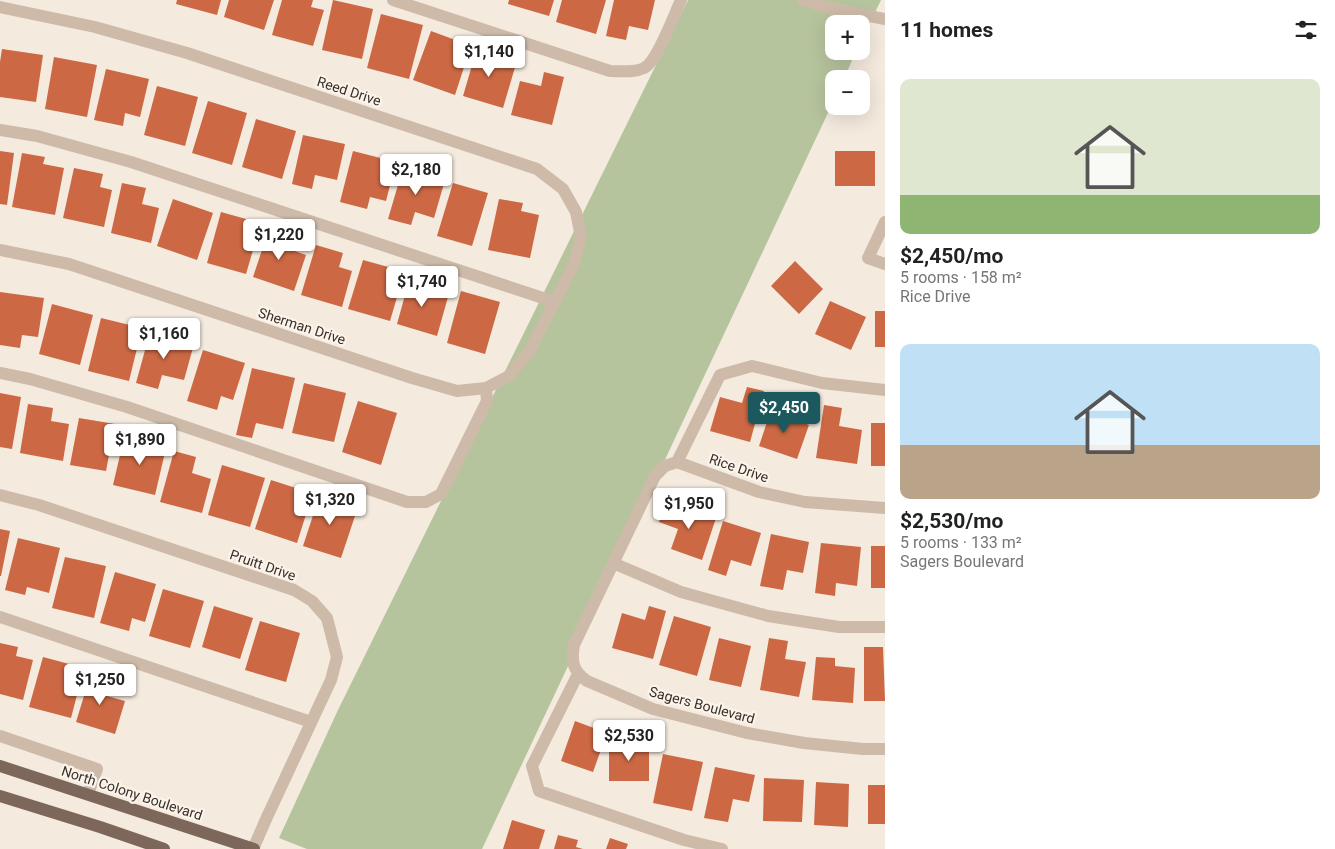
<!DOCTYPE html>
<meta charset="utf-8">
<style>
body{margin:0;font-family:Roboto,sans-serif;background:#f2f2f2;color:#222;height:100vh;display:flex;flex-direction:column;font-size:19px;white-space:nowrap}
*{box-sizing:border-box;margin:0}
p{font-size:16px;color:#767676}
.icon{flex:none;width:28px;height:28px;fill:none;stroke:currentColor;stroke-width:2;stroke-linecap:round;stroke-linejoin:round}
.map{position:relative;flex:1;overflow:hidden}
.drawer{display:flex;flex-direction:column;background:#fff;width:450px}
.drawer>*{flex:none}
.buttons{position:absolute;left:825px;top:15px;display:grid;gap:10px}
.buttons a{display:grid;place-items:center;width:45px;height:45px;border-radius:10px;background:#fff;box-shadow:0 5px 20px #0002;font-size:25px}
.price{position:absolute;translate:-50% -42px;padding:0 11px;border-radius:5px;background:#fff;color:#222;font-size:16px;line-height:32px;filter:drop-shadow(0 1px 2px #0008)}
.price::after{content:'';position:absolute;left:50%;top:30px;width:15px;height:11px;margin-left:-8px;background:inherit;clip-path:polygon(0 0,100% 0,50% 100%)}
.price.current{background:#1c595e;color:#fff}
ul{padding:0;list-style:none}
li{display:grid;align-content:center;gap:10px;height:265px;padding:0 15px}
li span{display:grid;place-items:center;height:155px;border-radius:10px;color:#555}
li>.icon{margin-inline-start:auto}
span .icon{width:90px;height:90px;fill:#fffc;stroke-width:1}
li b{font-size:21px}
h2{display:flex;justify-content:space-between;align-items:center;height:60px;padding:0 15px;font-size:21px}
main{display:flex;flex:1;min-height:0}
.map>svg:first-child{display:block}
</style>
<main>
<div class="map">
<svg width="885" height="849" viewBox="0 0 885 849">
<rect width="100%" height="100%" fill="#f4eade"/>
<path fill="#b6c49d" d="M688,0H881L861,41V24H834V51H856L844,79H834V100L482,849H307L279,838L338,710Z"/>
<path fill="#cc6844" d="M177,0H221L217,15L176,4Z
M229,0H274L264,30L224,17Z
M282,0H313L311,7L324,10L313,46L272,35Z
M333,0L373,9L362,59L322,50Z
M509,0H554L549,16L508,4Z
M562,0H606L596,34L556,22Z
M614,0H655L648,30L629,26L626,40L606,36Z
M381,14L423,25L409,79L367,68Z
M431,31L458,41L454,54L467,58L455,95L413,80Z
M478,45L502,52L500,59L516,64L503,108L463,96Z
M2,49L43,55L36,102L0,97V62Z
M54,57L97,65L87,117L45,109Z
M106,69L149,79L140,117L125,113L123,126L94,120Z
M544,72L564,77L552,125L511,115L520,81L541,86Z
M157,86L198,97L185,146L144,135Z
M208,101L247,113L232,165L192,153Z
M256,119L296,131L282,179L242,167Z
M303,135L345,144L337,180L315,175L312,189L292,184Z
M0,151L14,153L7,205L0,204Z
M353,151L396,162L386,201L370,197L367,209L340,202Z
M835,151H875V186H835Z
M22,153L45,157L43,164L64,168L55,215L12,207Z
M74,168L103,174L100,187L112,190L104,227L63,218Z
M403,168L445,180L434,218L415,212L411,225L388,219Z
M122,183L146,188L142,204L159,208L151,243L111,233Z
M453,183L488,193L472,246L437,236Z
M173,199L213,213L197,260L157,246Z
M499,199L523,203L521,211L539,215L530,258L488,250Z
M221,212L261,223L246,274L207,263Z
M270,226L291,233L286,248L306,255L294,291L253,277Z
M316,245L343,253L339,267L352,271L342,307L301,295Z
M363,260L392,268L387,283L400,287L390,321L348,309Z
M795,261L823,289L799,314L771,286Z
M410,277L433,284L431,292L448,297L437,336L397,324Z
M461,291L500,302L485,354L447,343Z
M0,292L44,298L38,337L22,335L20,348L0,345Z
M830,301L866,317L851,350L815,334Z
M52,304L93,315L80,365L39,354Z
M875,311H885V347H875Z
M101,318L142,328L129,381L88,371Z
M150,332L194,344L184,380L162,375L158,389L136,383Z
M203,350L245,363L233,400L221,396L217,410L187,401Z
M252,368L295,378L283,429L256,423L252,438L236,435Z
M304,383L346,393L334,442L292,433Z
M747,387L764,391L750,442L710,431L720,397L742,403Z
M0,393L21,397L12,449L0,447Z
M358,401L397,413L381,465L342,452Z
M28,404L53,408L51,421L69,424L63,461L20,453Z
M824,405L842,408L839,426L862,430L857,464L816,458Z
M772,407L792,413L790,418L809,425L797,459L759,446Z
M79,418L115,424L106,471L70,465Z
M871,423H885V466H871Z
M124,438L166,448L155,495L113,485Z
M174,451L196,457L192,473L211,479L202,513L160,502Z
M222,465L265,478L250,527L208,515Z
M271,480L299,489L294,503L308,508L297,543L255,529Z
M320,494L358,507L341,558L303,546Z
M666,502L716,518L702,560L671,549L678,529L659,522Z
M723,521L761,533L751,566L731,560L726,576L708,570Z
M0,529L10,531L1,576H0Z
M771,534L809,542L803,573L787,570L783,590L760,586Z
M18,538L60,548L49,593L27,587L25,595L5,590Z
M821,543L861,547L857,586L836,583L835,596L815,593Z
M871,546H885V588H871Z
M65,557L106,566L94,618L52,608Z
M115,572L156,584L145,622L132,618L129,631L100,623Z
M163,589L204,601L190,648L149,636Z
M214,606L253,618L240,659L202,647Z
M649,606L666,611L653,659L612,648L622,613L645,620Z
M674,616L711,627L697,676L659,665Z
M260,621L300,633L286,682L245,670Z
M719,638L751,646L741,687L709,680Z
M769,638L788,641L785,659L806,662L799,697L760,690Z
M0,643L18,647L16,656L33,660L23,700L0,694Z
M864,647H883L885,701H864Z
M43,657L84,668L71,718L29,707Z
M816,657L835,658V666L855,668L853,703L812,700Z
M91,673L112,679L107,696L125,701L115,734L76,722Z
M575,721L607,733L593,772L561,761Z
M609,743H649V781H609Z
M663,754L703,762L692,811L653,803Z
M715,767L755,775L749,802L733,799L728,822L704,818Z
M764,778L804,780L802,822L763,821Z
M816,782L849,784L848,827L814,825Z
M868,785H885V824H868Z
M512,820L545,830L539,849H503Z
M558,835L578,840L576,847L583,849H554Z
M610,838L628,844L626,849H606Z"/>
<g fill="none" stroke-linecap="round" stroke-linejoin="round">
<path stroke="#cdbaa9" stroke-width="12" d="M393,0L610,71C621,71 634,73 644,68C657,62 674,15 681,0
M803,0L826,7L885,19
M0,7L95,27L187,53L537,169L563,189L576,212L581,237L574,264L529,352L509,376L486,388L457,391L412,378L69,264L0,250
M0,130L37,136L131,162L555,302
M885,222L868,258L885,264
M0,373L30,379L127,407L407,502H426L441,494L487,401L486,388
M677,462L720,375L752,366L822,383L885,390
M0,495L39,505L294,590L312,601L327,618L337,657L331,680L267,817L253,849
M885,508L805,502L759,492L677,462L665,466L655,476L574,645C571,662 573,671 587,681L653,709L747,733L804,743L863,749H885
M613,563L681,592L768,616L839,627H885
M0,617L311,722
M578,674L532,766L539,791L684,840L722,849
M0,736L97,769L88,794"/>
<path stroke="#7d665a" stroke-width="12" d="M0,766L254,849
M0,796L100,827L164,849"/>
</g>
<g text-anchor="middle" stroke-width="4.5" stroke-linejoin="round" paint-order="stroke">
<g font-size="14" fill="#3a2f29" stroke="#fbf4eb">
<text transform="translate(349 91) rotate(18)" y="5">Reed Drive</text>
<text transform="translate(302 326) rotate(18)" y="5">Sherman Drive</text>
<text transform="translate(739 468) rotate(19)" y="5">Rice Drive</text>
<text transform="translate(263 565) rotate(19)" y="5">Pruitt Drive</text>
<text transform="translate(702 705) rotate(15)" y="5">Sagers Boulevard</text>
<text transform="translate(132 793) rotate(18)" y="5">North Colony Boulevard</text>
</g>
</g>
</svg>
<div class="buttons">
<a>+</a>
<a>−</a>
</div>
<b class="price" style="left:489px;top:78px">$1,140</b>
<b class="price" style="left:416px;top:196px">$2,180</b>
<b class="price" style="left:279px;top:261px">$1,220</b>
<b class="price" style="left:422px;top:308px">$1,740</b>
<b class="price" style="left:164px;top:360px">$1,160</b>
<b class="price current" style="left:784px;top:434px">$2,450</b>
<b class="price" style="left:140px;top:466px">$1,890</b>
<b class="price" style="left:330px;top:526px">$1,320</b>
<b class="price" style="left:689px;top:530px">$1,950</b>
<b class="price" style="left:100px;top:706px">$1,250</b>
<b class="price" style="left:629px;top:762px">$2,530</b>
</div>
<section class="drawer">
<h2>11 homes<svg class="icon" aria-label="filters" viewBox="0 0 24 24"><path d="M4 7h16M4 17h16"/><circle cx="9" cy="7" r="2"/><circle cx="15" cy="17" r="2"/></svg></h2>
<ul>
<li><span style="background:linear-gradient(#dfe7d0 75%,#8fb573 0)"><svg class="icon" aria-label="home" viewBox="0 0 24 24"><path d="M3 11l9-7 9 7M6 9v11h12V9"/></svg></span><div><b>$2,450/mo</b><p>5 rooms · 158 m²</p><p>Rice Drive</p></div></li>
<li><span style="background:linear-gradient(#bfe0f5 65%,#b9a48a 0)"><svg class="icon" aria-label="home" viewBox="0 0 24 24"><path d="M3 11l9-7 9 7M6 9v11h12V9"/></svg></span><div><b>$2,530/mo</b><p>5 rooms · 133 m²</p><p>Sagers Boulevard</p></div></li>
</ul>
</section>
</main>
